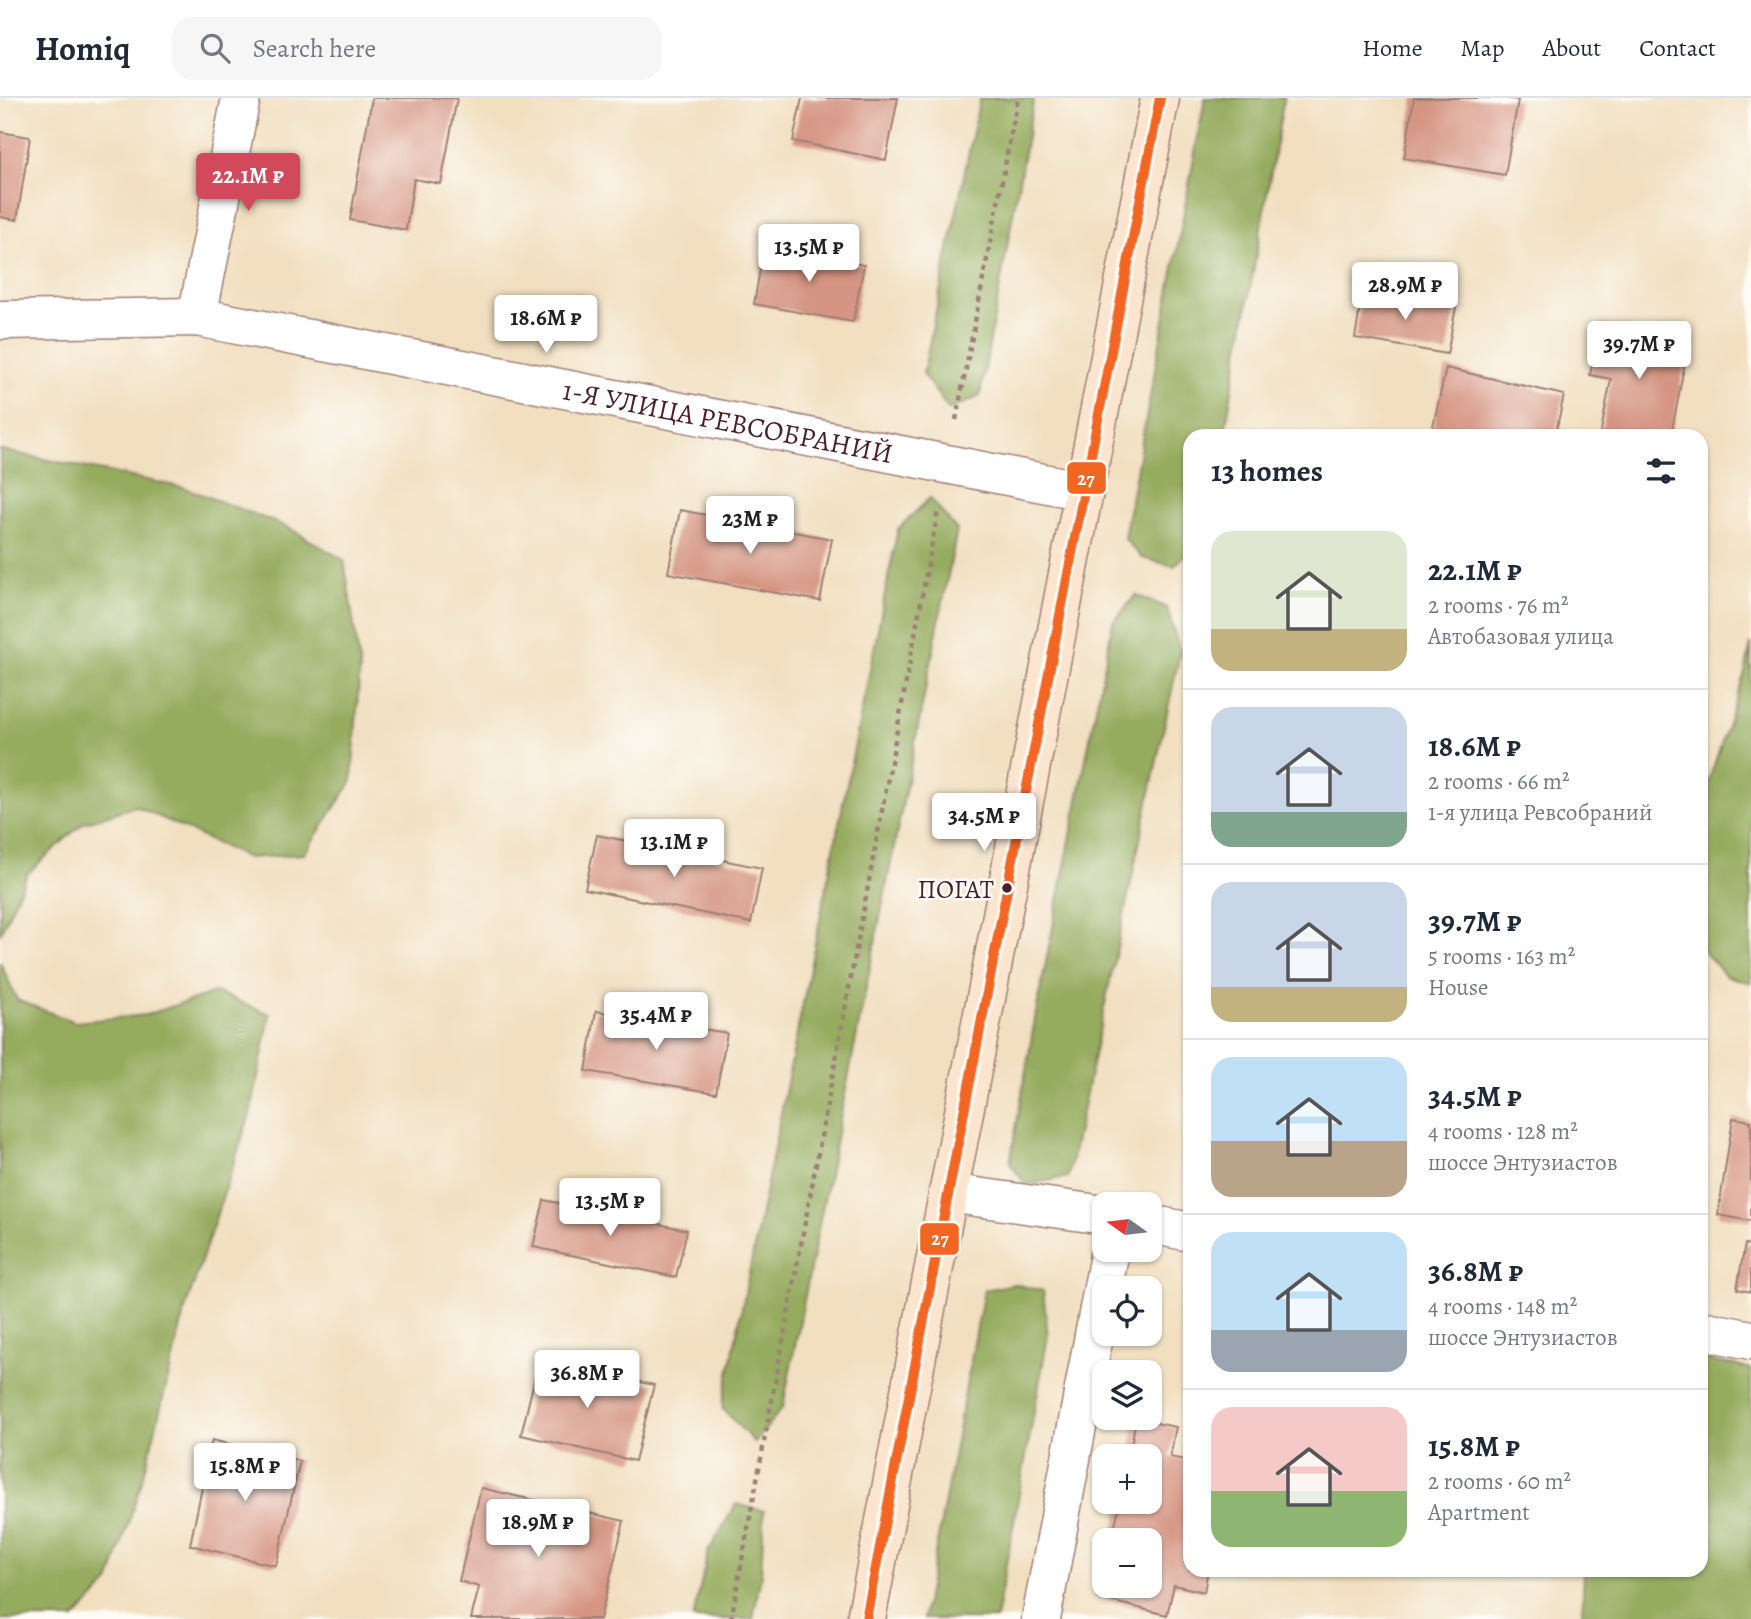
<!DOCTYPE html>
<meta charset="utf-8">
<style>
body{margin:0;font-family:Alegreya,serif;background:#f6f6f7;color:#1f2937;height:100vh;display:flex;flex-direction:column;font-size:26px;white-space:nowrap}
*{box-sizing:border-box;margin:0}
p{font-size:23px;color:#747a83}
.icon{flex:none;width:38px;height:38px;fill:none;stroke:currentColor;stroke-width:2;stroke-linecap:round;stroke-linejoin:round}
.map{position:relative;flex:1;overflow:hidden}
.details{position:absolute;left:1183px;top:331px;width:525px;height:1148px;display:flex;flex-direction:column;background:#fff;border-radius:21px;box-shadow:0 2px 5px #0004}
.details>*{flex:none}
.needle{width:46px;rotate:284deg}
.fabs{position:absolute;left:1092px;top:1094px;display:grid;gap:14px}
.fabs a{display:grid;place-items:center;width:70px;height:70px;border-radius:14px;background:#fff;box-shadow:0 2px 5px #0004;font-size:35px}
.price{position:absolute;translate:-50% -60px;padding:0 16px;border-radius:7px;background:#fff;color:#222;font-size:23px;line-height:46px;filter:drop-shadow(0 2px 4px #0008)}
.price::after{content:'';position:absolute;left:50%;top:42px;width:21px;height:16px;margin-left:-10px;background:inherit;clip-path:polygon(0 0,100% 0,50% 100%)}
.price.current{background:#d1495b;color:#fff}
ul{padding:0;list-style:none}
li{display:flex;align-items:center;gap:21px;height:175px;padding:0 28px}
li+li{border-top:2px solid #e0e1e3}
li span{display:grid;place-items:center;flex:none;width:196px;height:140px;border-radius:21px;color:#555}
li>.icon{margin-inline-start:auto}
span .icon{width:84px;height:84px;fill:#fffc;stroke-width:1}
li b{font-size:30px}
h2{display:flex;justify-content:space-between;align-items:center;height:84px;padding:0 28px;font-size:30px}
header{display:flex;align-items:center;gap:42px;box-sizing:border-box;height:98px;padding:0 35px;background:#fff;border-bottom:2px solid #e0e1e3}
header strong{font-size:33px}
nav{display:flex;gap:38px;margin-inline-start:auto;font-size:24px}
.search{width:490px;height:63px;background:#f6f6f7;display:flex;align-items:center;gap:18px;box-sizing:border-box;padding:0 24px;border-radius:21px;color:#747a83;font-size:26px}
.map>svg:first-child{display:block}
</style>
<header>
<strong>Homiq</strong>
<div class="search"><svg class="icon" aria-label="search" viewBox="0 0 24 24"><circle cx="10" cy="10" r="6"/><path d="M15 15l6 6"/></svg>Search here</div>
<nav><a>Home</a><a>Map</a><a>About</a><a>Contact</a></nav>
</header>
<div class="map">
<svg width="1751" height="1521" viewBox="0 0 1751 1521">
<rect width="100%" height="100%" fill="#fdfcf7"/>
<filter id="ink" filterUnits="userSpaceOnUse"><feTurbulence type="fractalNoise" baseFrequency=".0143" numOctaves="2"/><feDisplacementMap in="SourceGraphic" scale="14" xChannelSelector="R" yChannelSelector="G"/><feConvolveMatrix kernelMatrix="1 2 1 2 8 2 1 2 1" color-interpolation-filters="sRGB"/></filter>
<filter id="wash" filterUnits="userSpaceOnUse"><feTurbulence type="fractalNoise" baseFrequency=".00686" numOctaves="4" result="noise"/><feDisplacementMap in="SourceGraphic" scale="28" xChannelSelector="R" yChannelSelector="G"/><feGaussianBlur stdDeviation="1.57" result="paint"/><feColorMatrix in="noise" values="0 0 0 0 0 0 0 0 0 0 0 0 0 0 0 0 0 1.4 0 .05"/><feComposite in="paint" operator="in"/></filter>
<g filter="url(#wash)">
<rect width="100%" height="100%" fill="#f1dfc0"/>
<path fill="#95ac5e" stroke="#706644" stroke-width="2" d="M980,0H1034L980,298L949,312L923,276Z
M1205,0H1284L1224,338H1190V452L1174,468L1142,460L1124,440Z
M0,352L185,390L287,429L344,462L360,567L352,683L304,756L248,760L136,708L83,725L27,776L0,836Z
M930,400L957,432L783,1308L755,1345L722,1310L898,431Z
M1136,497L1167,510L1180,554L1068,1079L1026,1087L1010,1065L1036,915L1113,524Z
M1751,546V885L1726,878L1701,850V706L1745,574Z
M0,864L17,902L75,924L146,917L216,894L270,916L252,1010L185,1212L144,1377L109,1485L74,1521H0Z
M1014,1186L1043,1193L1048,1238L996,1521H923L984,1192Z
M1701,1261L1751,1271V1521H1582L1584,1472H1701Z
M736,1406L764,1413L761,1477L753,1521H693L708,1454Z"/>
<g id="blocks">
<path fill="#d69583" d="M372,0H457L441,86L414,81L406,132L350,122Z
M802,0H898L886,62L793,43Z
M1414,0H1505L1518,2L1505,77L1404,60Z
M0,34L30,39L17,122L0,119Z
M764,148L864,167L853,224L754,206Z
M1363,192L1456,209L1447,256L1355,240Z
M1600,226L1689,243L1671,338H1600L1611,281L1590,277Z
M1446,270L1564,297L1555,338L1431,337Z
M680,412L832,441L820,503L668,475Z
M597,737L762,770L751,825L585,791Z
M596,913L727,935L716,995L586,973Z
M1733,1020L1751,1023V1123L1718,1117Z
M544,1102L687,1132L676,1179L533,1149Z
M1745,1146L1751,1147V1194L1737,1191Z
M539,1262L654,1287L635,1363L521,1337Z
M1136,1321L1176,1329L1170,1359L1190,1363V1472H1208L1204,1494L1174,1487L1167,1517L1098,1500L1103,1478L1104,1488H1150V1442H1112L1120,1404H1150V1358H1129Z
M212,1342L300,1363L276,1468L190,1447Z
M481,1390L624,1423L600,1521H471L479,1489L459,1483Z"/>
</g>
</g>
<g filter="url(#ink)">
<use href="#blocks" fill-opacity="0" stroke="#9e7f76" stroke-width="2"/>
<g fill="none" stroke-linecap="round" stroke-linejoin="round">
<g stroke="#9e7f76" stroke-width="41">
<g id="street">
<path d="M197,219L241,0"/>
<path id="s1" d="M0,222L197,219L1084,393"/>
<path d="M948,1095L1104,1117"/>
<path d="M1150,1126L1190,1134"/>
<path d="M1701,1232L1751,1242"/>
<path d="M1041,1521L1110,1152"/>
</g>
</g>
<g stroke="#9e7f76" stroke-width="41">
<path id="secondary" d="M866,1521L1160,0"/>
</g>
<path stroke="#9e7f76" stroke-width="4.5" stroke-dasharray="5 5" stroke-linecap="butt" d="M956,322L1018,0
M731,1521L938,413"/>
<use href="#street" stroke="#fff" stroke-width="38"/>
<use href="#secondary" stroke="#fce5cf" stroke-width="38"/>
<g stroke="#fdfcf7" stroke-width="16">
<path id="bus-1" d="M866,1521L1160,0"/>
</g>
<use href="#bus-1" stroke="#f26522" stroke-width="10"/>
</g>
</g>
<circle fill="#4a1f2b" stroke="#fdfcf7" stroke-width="2.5" cx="1007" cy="790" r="6"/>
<g text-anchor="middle" stroke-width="5" stroke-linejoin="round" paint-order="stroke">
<g font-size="26" fill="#4a1f2b" stroke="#fdfcf7" text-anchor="end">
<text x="994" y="800">ПОГАТ</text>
</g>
<g font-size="28" fill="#4a1f2b" stroke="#fdfcf7">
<text dy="10" stroke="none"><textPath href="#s1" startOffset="738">1-Я УЛИЦА РЕВСОБРАНИЙ</textPath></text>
</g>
</g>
<g stroke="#fdfcf7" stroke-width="2.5">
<rect x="1066" y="363" width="41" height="34" rx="7" fill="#f26522"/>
<rect x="919" y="1124" width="41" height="34" rx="7" fill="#f26522"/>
</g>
<g font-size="19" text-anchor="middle" font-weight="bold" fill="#fff">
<text x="1086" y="387">27</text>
<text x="940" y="1147">27</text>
</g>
</svg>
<div class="fabs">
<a><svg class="needle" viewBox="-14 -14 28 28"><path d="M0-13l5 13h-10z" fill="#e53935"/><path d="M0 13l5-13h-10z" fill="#747a83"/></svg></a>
<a><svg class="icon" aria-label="locate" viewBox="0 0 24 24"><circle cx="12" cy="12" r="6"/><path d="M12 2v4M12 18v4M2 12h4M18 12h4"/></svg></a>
<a><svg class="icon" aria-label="layers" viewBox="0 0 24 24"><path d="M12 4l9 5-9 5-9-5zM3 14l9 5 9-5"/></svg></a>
<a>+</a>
<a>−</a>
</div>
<b class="price current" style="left:248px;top:115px">22.1M ₽</b>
<b class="price" style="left:809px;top:186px">13.5M ₽</b>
<b class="price" style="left:1405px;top:224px">28.9M ₽</b>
<b class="price" style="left:546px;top:257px">18.6M ₽</b>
<b class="price" style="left:1639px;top:283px">39.7M ₽</b>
<b class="price" style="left:750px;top:458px">23M ₽</b>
<b class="price" style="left:984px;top:755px">34.5M ₽</b>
<b class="price" style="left:674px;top:781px">13.1M ₽</b>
<b class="price" style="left:656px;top:954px">35.4M ₽</b>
<b class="price" style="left:610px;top:1140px">13.5M ₽</b>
<b class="price" style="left:587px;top:1312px">36.8M ₽</b>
<b class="price" style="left:245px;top:1405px">15.8M ₽</b>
<b class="price" style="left:538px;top:1461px">18.9M ₽</b>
<section class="details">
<h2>13 homes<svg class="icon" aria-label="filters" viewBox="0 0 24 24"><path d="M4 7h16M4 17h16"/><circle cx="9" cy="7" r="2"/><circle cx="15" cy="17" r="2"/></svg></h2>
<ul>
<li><span style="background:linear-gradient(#dfe7d0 70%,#c2b280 0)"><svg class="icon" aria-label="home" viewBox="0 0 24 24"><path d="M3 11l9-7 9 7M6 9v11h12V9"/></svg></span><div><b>22.1M ₽</b><p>2 rooms · 76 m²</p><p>Автобазовая улица</p></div></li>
<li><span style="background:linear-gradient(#c9d6e8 75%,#7fa58c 0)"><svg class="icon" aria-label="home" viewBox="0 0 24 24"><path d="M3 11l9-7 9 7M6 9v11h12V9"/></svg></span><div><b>18.6M ₽</b><p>2 rooms · 66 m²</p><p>1-я улица Ревсобраний</p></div></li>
<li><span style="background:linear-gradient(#c9d6e8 75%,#c2b280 0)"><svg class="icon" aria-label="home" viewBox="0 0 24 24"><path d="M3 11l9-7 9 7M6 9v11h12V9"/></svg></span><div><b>39.7M ₽</b><p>5 rooms · 163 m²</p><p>House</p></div></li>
<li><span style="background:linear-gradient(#bfe0f5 60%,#b9a48a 0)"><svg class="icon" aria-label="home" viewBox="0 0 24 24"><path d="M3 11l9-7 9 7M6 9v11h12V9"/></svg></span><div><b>34.5M ₽</b><p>4 rooms · 128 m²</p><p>шоссе Энтузиастов</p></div></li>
<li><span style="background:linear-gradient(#bfe0f5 70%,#9aa5b1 0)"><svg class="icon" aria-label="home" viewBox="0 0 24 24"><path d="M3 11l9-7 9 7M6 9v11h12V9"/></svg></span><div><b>36.8M ₽</b><p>4 rooms · 148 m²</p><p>шоссе Энтузиастов</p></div></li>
<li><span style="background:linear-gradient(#f6c9c9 60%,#8fb573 0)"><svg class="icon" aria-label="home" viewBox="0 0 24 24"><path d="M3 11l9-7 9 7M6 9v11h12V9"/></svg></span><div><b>15.8M ₽</b><p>2 rooms · 60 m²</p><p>Apartment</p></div></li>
</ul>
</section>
</div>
